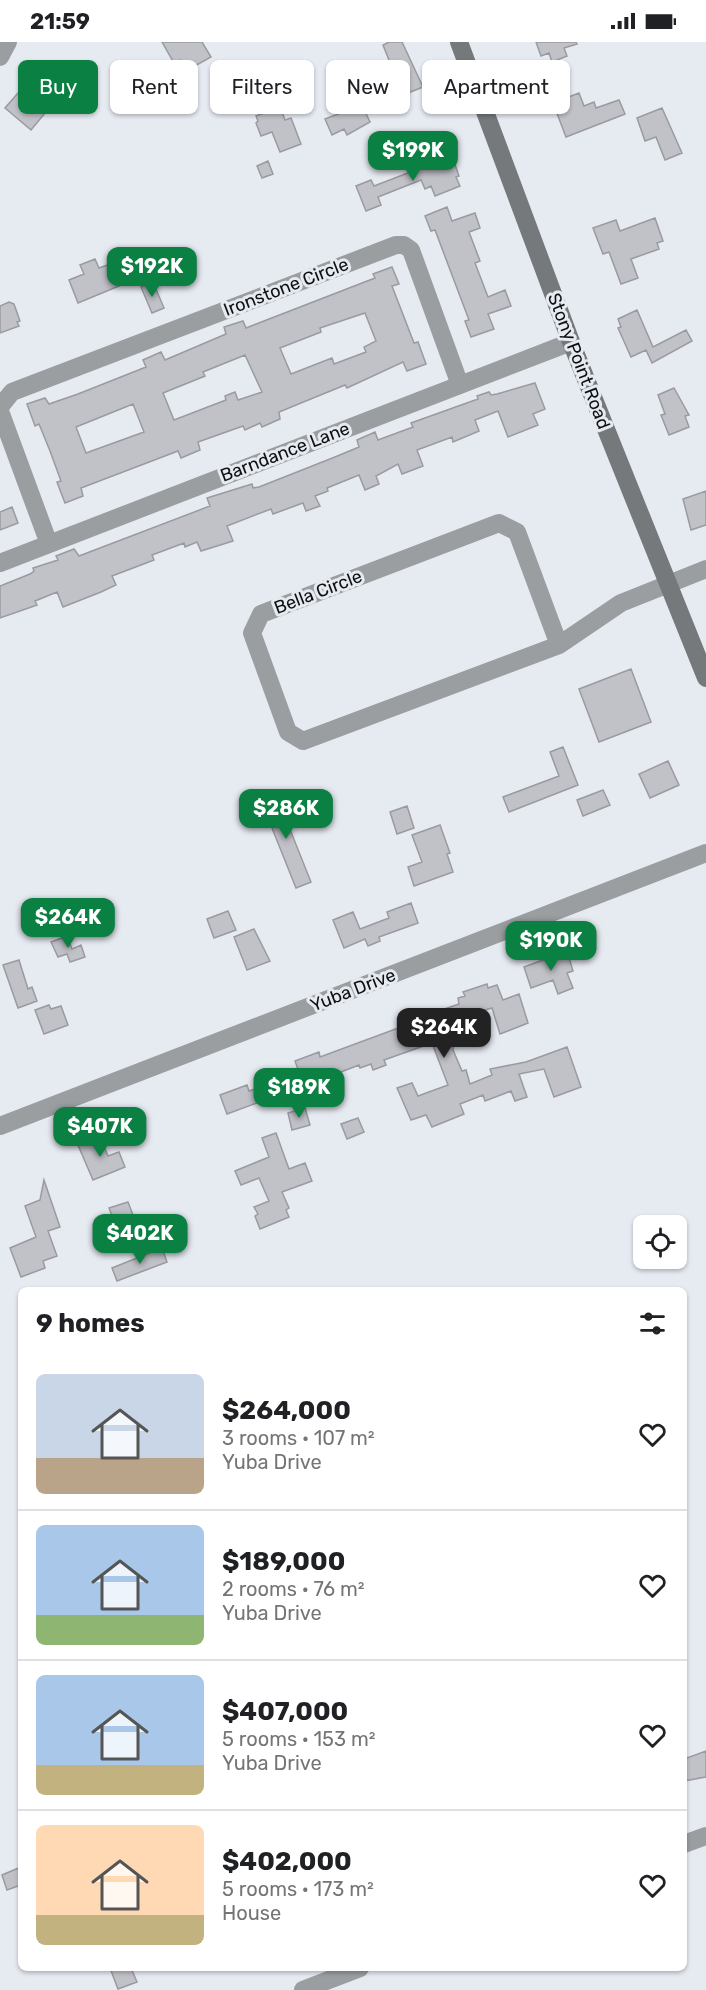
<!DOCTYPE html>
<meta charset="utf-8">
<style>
body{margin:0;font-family:Rubik,sans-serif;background:#f2f2f2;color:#202124;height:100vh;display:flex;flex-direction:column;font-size:22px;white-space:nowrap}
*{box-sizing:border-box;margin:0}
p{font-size:20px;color:#757577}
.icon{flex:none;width:33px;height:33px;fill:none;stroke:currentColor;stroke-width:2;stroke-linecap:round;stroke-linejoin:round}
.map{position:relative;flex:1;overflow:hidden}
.drawer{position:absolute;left:18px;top:1245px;width:669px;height:684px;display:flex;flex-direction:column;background:#fff;border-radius:9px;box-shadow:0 2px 4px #0004}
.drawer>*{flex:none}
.top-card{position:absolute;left:18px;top:18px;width:670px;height:54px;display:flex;gap:12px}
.controls{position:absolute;left:633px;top:1173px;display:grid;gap:12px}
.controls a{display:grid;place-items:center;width:54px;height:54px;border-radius:9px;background:#fff;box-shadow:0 2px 4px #0004;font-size:30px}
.price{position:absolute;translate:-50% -51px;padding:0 14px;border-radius:12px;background:#0b8043;color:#fff;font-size:20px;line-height:39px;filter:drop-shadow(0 2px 3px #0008)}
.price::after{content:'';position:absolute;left:50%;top:36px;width:18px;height:14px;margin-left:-9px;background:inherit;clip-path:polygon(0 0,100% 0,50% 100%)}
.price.active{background:#222;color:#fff}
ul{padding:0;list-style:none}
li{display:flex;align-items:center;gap:18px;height:150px;padding:0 18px}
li+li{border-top:2px solid #e0e0e0}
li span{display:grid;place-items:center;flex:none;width:168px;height:120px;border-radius:9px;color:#555}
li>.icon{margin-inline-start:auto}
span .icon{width:72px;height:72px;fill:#fffc;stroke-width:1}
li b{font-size:26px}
h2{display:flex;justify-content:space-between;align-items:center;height:72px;padding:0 18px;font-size:26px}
.tag{padding:0 21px;border-radius:9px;background:#fff;box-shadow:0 2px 4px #0004;font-size:21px;line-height:54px}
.tag.active{background:#0b8043;color:#fff}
.status{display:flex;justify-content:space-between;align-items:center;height:42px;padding:0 30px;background:#fff;direction:ltr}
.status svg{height:16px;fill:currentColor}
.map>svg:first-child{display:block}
</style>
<div class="status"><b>21:59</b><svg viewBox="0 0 49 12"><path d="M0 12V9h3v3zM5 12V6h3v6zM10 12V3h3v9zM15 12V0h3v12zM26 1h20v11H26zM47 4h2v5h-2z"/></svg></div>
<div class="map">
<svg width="706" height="1948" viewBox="0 0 706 1948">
<rect width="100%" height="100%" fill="#e6eaf1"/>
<path fill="#c1c1c8" stroke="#9a9aa1" stroke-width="1.5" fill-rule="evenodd" d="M162,0H202L211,15L186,29L180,18L174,21Z
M389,0H402L423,45L403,53L383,3Z
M536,0H576L577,2L564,6L567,14L552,20L549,11L541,14Z
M32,35L54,54L47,62L50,65L31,88L5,66Z
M579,51L584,64L594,60L596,66L619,58L625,72L566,95L553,61Z
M362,63L370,80L347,93L344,87L332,93L325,77Z
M280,65L285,78L291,76L301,102L280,110L272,90L261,94L256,81L258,79L256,74Z
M662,66L682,111L665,118L656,95L645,99L637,76Z
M452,114L459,134L456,135L460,144L435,154L431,144L425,147L421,138L378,155L381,163L366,169L356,144L371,138L374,144Z
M268,119L273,132L262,136L257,124Z
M447,165L452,179L475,171L480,186L469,190L480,219L475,221L488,255L505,248L511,264L488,272L494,287L471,295L465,279L469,278L435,188L431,189L425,174Z
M655,176L663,199L657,201L659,207L631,217L638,236L621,242L609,210L603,212L593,186L616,178L620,189Z
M95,217L99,226L119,219L120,224L125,222L131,239L78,261L69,238L84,232L80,223Z
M392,225L399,242L392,244L414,301L418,300L426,322L407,329L403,320L347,346L345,343L279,370L280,377L262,385L260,381L245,388L243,384L198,400L200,408L181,416L178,409L81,446L83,454L65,461L57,440L61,439L50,409L39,382L35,384L27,362L45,356L49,362L78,352L146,325L143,318L161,310L165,318L226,292L224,285L243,279L246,286L375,236L373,232ZM365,271L376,299L364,305L366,310L334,322L332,316L291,332L280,306L321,290L320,286ZM245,313L262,350L238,358L235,350L225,354L226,358L174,378L163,351L205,334L203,330ZM133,362L144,390L86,411L76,385Z
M153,240L164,266L152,271L141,245Z
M9,260L14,262L20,279L17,280L19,284L0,291V264Z
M637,268L653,305L686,288L692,299L652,321L646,308L631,315L618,286L621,285L618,277Z
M535,341L545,367L533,372L538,383L508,395L498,369L475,378L479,389L453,400L452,395L417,408L423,424L402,432L398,422L376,434L379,442L365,448L359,433L327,446L328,449L315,454L320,464L306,469L303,461L273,472L271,467L227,484L233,499L201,509L197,500L185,505L184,501L152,513L154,518L112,534L116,543L101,550L63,565L57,550L35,559L37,563L0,576V544L30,532L34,529L33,526L58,518L56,514L74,507L79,514L210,464L207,456L252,442L253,446L259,445L335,415L359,405L357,398L375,390L378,398L413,385L411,381L478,357L477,354L489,350L491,353L497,352Z
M674,346L689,373L685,374L689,385L669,393L661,373L665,372L658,353Z
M706,449V483L691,488L683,457Z
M12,465L18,481L0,488V470Z
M631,627L651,680L599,700L579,647Z
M563,705L578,743L509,770L503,755L559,734L550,710Z
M668,719L679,743L650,756L639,732Z
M603,748L610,763L583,774L577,758Z
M275,750L311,840L296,846L260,756Z
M407,764L414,786L397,792L390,770Z
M440,783L450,811L447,812L453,830L414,844L408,825L422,820L412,793Z
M411,861L418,881L379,895L380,899L368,904L365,897L344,906L333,878L353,870L360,887L389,876L387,870Z
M228,869L236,888L214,896L207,877Z
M254,887L270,919L247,928L234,895Z
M67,894L72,907L81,903L85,915L70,920L67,912L58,915L51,900Z
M567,909L573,929L567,931L573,946L558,952L553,938L531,946L524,925Z
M19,918L28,947L32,945L37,959L18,966L3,923Z
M487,942L488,946L497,943L503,958L519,952L528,981L500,992L492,966L451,978L458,999L453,1001V1008L462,1029L466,1028L470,1042L492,1033L490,1027L526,1020L567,1005L581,1045L554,1055L544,1027L519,1032L527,1055L515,1059L511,1049L485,1059L483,1053L460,1062L464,1072L432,1085L426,1073L411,1078L397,1046L412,1041L418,1054L448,1043L432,1001L384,1018L386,1023L373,1028L371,1022L360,1026L359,1023L328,1035L333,1049L309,1058L295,1019L319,1010L320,1015L428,975L427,973L459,962L458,956L465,954L463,950Z
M49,963L51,967L61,964L68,983L44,992L35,968Z
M247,1043L249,1049L258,1046L262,1059L227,1072L220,1053Z
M305,1066L310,1083L292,1088L288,1071Z
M358,1076L364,1090L347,1097L341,1082Z
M276,1091L289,1127L305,1121L312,1139L282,1150L289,1166L286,1168L289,1175L260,1187L255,1174L258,1172L254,1165L269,1159L259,1136L241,1143L235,1129L269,1115L262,1096Z
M99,1093L108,1114L119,1110L125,1125L93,1138L78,1103Z
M44,1138L60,1185L48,1189L57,1214L43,1219L45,1226L21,1235L10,1206L36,1195L25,1164L40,1158Z
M128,1160L133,1173L114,1179L109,1166Z
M162,1206L167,1220L117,1239L112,1226Z
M706,1709V1735L684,1739V1717Z
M21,1825V1843L7,1848L2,1833Z
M110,1926H131L137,1940L118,1947Z"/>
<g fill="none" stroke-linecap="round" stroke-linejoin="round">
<path stroke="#9b9ea0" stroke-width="18" d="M0,15L8,0
M0,365L12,350L396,203H404L411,208L460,343
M0,369L49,502
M0,521L571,300
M559,603L517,490L499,481L261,572L252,591L288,690L303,699L559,603L621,561L706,527
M0,1084L706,811
M684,1802L706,1794
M303,1948L360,1926"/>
<path stroke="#75797c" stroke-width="18" d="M459,0L571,300L706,636"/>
</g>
<g text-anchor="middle" stroke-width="6" stroke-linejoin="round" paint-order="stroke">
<g font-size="18" fill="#0f1012" stroke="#e6eaf1">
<text transform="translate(286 245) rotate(-21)" y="6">Ironstone Circle</text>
<text transform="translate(579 319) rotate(69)" y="6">Stony Point Road</text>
<text transform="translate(285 410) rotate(-21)" y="6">Barndance Lane</text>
<text transform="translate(318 550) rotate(-21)" y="6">Bella Circle</text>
<text transform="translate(353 948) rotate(-21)" y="6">Yuba Drive</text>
</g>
</g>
</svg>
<div class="controls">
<a><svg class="icon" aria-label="locate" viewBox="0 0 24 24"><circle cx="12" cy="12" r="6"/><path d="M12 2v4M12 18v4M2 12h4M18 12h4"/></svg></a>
</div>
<b class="price" style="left:413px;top:140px">$199K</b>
<b class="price" style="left:152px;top:256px">$192K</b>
<b class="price" style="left:286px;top:798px">$286K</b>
<b class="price" style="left:68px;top:907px">$264K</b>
<b class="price" style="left:551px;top:930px">$190K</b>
<b class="price active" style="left:444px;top:1017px">$264K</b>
<b class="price" style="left:299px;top:1077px">$189K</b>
<b class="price" style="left:100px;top:1116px">$407K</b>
<b class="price" style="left:140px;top:1223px">$402K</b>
<div class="top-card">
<a class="tag active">Buy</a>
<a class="tag">Rent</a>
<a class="tag">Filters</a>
<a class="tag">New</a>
<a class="tag">Apartment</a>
</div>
<section class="drawer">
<h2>9 homes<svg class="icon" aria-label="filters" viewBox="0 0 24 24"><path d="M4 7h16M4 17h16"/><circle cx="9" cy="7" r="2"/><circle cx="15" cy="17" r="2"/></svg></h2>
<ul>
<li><span style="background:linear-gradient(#c9d6e8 70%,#b9a48a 0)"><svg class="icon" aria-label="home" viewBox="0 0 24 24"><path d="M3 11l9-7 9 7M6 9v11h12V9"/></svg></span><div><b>$264,000</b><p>3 rooms · 107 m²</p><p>Yuba Drive</p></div><svg class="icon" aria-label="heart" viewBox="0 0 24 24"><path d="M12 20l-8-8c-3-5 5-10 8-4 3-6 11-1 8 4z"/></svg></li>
<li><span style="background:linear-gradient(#a9c7e8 75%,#8fb573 0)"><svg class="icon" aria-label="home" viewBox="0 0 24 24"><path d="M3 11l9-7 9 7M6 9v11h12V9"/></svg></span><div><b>$189,000</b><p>2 rooms · 76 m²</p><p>Yuba Drive</p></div><svg class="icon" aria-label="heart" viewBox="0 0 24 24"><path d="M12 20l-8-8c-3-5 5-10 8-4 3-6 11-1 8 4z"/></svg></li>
<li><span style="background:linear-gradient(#a9c7e8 75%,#c2b280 0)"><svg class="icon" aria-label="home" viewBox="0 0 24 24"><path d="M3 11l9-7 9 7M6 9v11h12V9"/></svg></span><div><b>$407,000</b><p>5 rooms · 153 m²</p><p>Yuba Drive</p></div><svg class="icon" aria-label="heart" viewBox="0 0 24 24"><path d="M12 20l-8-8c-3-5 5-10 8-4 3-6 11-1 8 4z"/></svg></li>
<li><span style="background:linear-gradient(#ffd9b3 75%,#c2b280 0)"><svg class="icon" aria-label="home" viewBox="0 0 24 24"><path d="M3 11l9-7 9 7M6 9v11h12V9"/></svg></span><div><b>$402,000</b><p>5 rooms · 173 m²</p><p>House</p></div><svg class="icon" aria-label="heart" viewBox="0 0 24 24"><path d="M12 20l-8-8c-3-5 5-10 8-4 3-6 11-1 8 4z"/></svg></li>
</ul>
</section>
</div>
